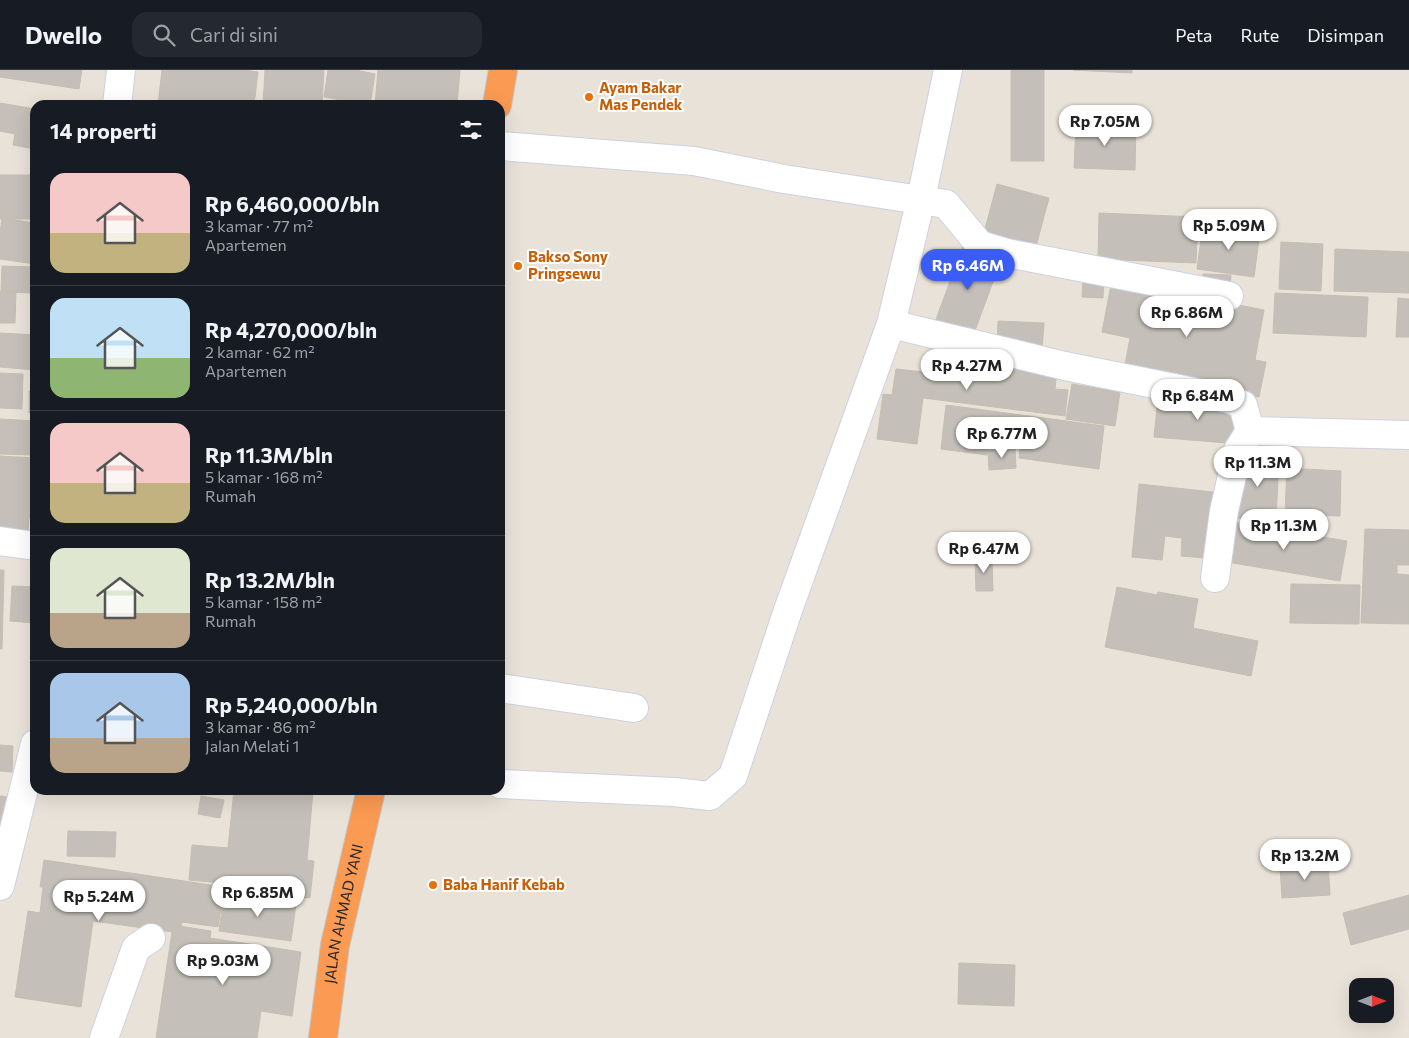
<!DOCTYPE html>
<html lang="id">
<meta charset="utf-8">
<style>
body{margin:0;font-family:Commissioner,sans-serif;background:#242831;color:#f1f3f6;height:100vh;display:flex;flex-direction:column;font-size:19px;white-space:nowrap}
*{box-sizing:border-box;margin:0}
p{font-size:16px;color:#9ea1a6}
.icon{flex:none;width:28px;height:28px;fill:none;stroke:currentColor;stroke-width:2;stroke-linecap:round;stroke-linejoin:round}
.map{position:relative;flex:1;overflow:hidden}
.panel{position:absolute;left:30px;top:30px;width:475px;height:695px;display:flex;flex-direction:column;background:#171b24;border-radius:15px;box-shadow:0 5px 20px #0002}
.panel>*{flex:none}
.needle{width:32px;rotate:90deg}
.buttons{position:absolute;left:1349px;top:908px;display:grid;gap:10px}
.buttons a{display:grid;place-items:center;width:45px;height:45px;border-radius:10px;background:#171b24;box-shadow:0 5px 20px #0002;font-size:25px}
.price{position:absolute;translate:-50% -42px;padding:0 11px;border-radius:18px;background:#fff;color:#222;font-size:16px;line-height:32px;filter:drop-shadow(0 1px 2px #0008)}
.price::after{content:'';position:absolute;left:50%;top:30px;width:15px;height:11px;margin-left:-8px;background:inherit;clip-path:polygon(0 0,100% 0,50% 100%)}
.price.current{background:#395df6;color:#fff}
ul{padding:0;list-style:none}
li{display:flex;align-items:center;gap:15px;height:125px;padding:0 20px}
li+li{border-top:1px solid #363941}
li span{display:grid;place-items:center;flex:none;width:140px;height:100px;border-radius:15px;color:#555}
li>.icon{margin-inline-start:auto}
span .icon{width:60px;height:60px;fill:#fffc;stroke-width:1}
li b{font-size:21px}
h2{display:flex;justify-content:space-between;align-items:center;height:60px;padding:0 20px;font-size:21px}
header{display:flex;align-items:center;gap:30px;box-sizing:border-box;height:70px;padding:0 25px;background:#171b24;border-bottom:1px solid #363941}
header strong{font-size:24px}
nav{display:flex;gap:28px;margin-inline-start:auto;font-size:18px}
.search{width:350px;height:45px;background:#242831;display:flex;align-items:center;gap:12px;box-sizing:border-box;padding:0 18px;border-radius:15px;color:#9ea1a6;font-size:19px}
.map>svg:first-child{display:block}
</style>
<header>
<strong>Dwello</strong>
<div class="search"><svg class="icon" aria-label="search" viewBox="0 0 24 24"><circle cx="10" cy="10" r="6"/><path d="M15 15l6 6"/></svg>Cari di sini</div>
<nav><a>Peta</a><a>Rute</a><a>Disimpan</a></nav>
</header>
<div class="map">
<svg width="1409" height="968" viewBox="0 0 1409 968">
<rect width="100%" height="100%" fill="#e9e2d8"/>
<path fill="#c4bfb8" stroke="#c4beb2" d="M0,0H82L79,19L0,7Z
M162,0H244L258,2L254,35H158Z
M265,0H324L322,35H263Z
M328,0H356L375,4L370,35L324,27Z
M378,0H460L457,35H375Z
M1011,0H1044V91H1011Z
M1073,0H1132V3Z
M0,33L35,39V79L13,75L15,64L0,61Z
M1076,54L1136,56L1135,100L1074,98Z
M0,105H35V149H0Z
M997,114L1049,128L1034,184L982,170Z
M1099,143L1198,147L1196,193L1098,189Z
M2,148L35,153V194L0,189V162Z
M1203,155L1260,162L1254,207L1197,199Z
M1281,172L1323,174L1321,221L1279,219Z
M963,176L1001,190L973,266L935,252Z
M1335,179L1409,182V223L1334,221Z
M2,196L35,197V223L1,222Z
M1203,204L1231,205L1230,219L1202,218Z
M1083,210L1104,211L1103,228L1082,227Z
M1112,210L1264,240L1255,290L1266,292L1259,327L1124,300L1130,268L1102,262Z
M0,221H16L15,253H0Z
M1275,223L1368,227L1366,267L1273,263Z
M1398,228L1409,229V267H1396Z
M998,251L1044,253L1042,280L997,278Z
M0,263L35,265V300L0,297Z
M936,278L1057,301L1055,319L1068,320L1065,346L923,328L917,374L877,369L883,324L892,325L896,299L933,303Z
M0,303L23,304L22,339L0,338Z
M1072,314L1120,322L1115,356L1066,349Z
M29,321H35V343H29Z
M1158,328L1242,337L1239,374L1154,367Z
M946,335L1104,356L1099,399L1019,388L1020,378L988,374L987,385L941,379Z
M0,349L35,351V385L0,384Z
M1015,379L1016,398L989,400L988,380Z
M0,386L35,388V448H29L28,462L0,460Z
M1240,386L1279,388L1276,450L1237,448Z
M1287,398L1341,401L1340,446L1285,444Z
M1139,414L1222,423L1216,489L1181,486L1182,468L1165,466L1162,490L1132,487Z
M1227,451L1347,471L1340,511L1221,491Z
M1365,459L1409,460V495H1397V504L1409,505V554L1361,553Z
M975,488H992L993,521H976Z
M0,500H4L2,579H0Z
M1291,514L1360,515L1359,554L1290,553Z
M12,516L35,517V553L10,551Z
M1117,517L1157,525L1158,522L1198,529L1193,558L1258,571L1251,606L1105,577Z
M0,675L13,676L12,702L0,701Z
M234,720H334V723L313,721L307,790L314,791L310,828L242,822L243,815L189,810L192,775L228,778Z
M0,726L8,727L5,751H0Z
M201,726L224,730L220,748L198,744Z
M68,761L116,762L115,787L67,786Z
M44,790L224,817L218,857L182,852L180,863L93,851L81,937L15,927L28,841L40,843L43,817H40Z
M1328,793L1330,825L1282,828L1280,797Z
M224,825L296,834L291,871L219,861Z
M1409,825V859L1351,875L1343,843Z
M173,855L211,861L210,868L301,882L292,946L261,941L257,968H156Z
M959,893L1015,895L1014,936L958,934Z"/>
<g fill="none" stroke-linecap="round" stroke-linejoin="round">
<g stroke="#cdd1e0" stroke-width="30">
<path id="minor" d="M117,35L121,0
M500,76L694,91L784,109L946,134L980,175L1007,183L1229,226
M891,254L1065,296L1229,329L1243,335L1250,361L1238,380L1224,441L1215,508
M1250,361L1409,365
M0,471L35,476
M500,618L634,638
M500,714L674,722L710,726L733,706L787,543L891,254L921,129L948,0
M0,816L35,674
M104,968L136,878L151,868"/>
</g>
<g stroke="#c3c3c3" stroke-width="30">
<g id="highway">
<path d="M497,35L503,0"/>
<path id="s1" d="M323,968L335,875L371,720"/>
</g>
</g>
<use href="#minor" stroke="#fff" stroke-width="28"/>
<use href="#highway" stroke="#fb9a52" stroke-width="28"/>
</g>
<g fill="#e8710a" stroke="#fff" stroke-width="2">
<circle cx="589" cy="27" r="5"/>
<circle cx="518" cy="196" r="5"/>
<circle cx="433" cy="815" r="5"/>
</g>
<g text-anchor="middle" stroke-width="4" stroke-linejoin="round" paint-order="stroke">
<g font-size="15" font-weight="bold" fill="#c56008" stroke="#fff" text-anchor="start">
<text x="599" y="23">Ayam Bakar<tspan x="599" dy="17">Mas Pendek</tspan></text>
<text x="528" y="192">Bakso Sony<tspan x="528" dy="17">Pringsewu</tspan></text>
<text x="443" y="820">Baba Hanif Kebab</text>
</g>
<g font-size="15" fill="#272727" stroke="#fff">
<text dy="5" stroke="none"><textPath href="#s1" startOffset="126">JALAN AHMAD YANI</textPath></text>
</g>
</g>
</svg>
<div class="buttons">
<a><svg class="needle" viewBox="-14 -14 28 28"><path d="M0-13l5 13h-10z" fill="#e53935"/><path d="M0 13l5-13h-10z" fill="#9ea1a6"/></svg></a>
</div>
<b class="price" style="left:1105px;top:77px">Rp 7.05M</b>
<b class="price" style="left:1229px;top:181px">Rp 5.09M</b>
<b class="price current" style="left:968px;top:221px">Rp 6.46M</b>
<b class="price" style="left:1187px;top:268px">Rp 6.86M</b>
<b class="price" style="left:967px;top:321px">Rp 4.27M</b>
<b class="price" style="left:1198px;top:351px">Rp 6.84M</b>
<b class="price" style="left:1002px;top:389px">Rp 6.77M</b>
<b class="price" style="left:1258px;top:418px">Rp 11.3M</b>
<b class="price" style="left:1284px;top:481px">Rp 11.3M</b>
<b class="price" style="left:984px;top:504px">Rp 6.47M</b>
<b class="price" style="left:1305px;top:811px">Rp 13.2M</b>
<b class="price" style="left:258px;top:848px">Rp 6.85M</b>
<b class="price" style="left:99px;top:852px">Rp 5.24M</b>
<b class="price" style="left:223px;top:916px">Rp 9.03M</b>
<section class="panel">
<h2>14 properti<svg class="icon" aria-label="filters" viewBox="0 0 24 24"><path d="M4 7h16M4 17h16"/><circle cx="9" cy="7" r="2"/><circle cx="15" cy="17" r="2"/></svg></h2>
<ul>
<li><span style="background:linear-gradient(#f6c9c9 60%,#c2b280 0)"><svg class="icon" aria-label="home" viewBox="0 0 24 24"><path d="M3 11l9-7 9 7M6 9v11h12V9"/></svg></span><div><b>Rp 6,460,000/bln</b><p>3 kamar · 77 m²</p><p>Apartemen</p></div></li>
<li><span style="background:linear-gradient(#bfe0f5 60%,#8fb573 0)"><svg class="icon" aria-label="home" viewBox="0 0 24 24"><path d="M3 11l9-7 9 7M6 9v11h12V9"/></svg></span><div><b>Rp 4,270,000/bln</b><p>2 kamar · 62 m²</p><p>Apartemen</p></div></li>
<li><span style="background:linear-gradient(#f6c9c9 60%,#c2b280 0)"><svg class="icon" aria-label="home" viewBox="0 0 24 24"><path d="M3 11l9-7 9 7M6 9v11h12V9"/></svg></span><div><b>Rp 11.3M/bln</b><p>5 kamar · 168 m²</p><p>Rumah</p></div></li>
<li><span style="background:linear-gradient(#dfe7d0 65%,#b9a48a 0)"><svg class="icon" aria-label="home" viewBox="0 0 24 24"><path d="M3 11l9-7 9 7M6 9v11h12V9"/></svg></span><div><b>Rp 13.2M/bln</b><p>5 kamar · 158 m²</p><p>Rumah</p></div></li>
<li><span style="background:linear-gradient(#a9c7e8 65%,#b9a48a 0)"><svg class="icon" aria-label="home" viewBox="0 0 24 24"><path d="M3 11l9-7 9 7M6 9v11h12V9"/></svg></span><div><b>Rp 5,240,000/bln</b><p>3 kamar · 86 m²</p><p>Jalan Melati 1</p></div></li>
</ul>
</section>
</div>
